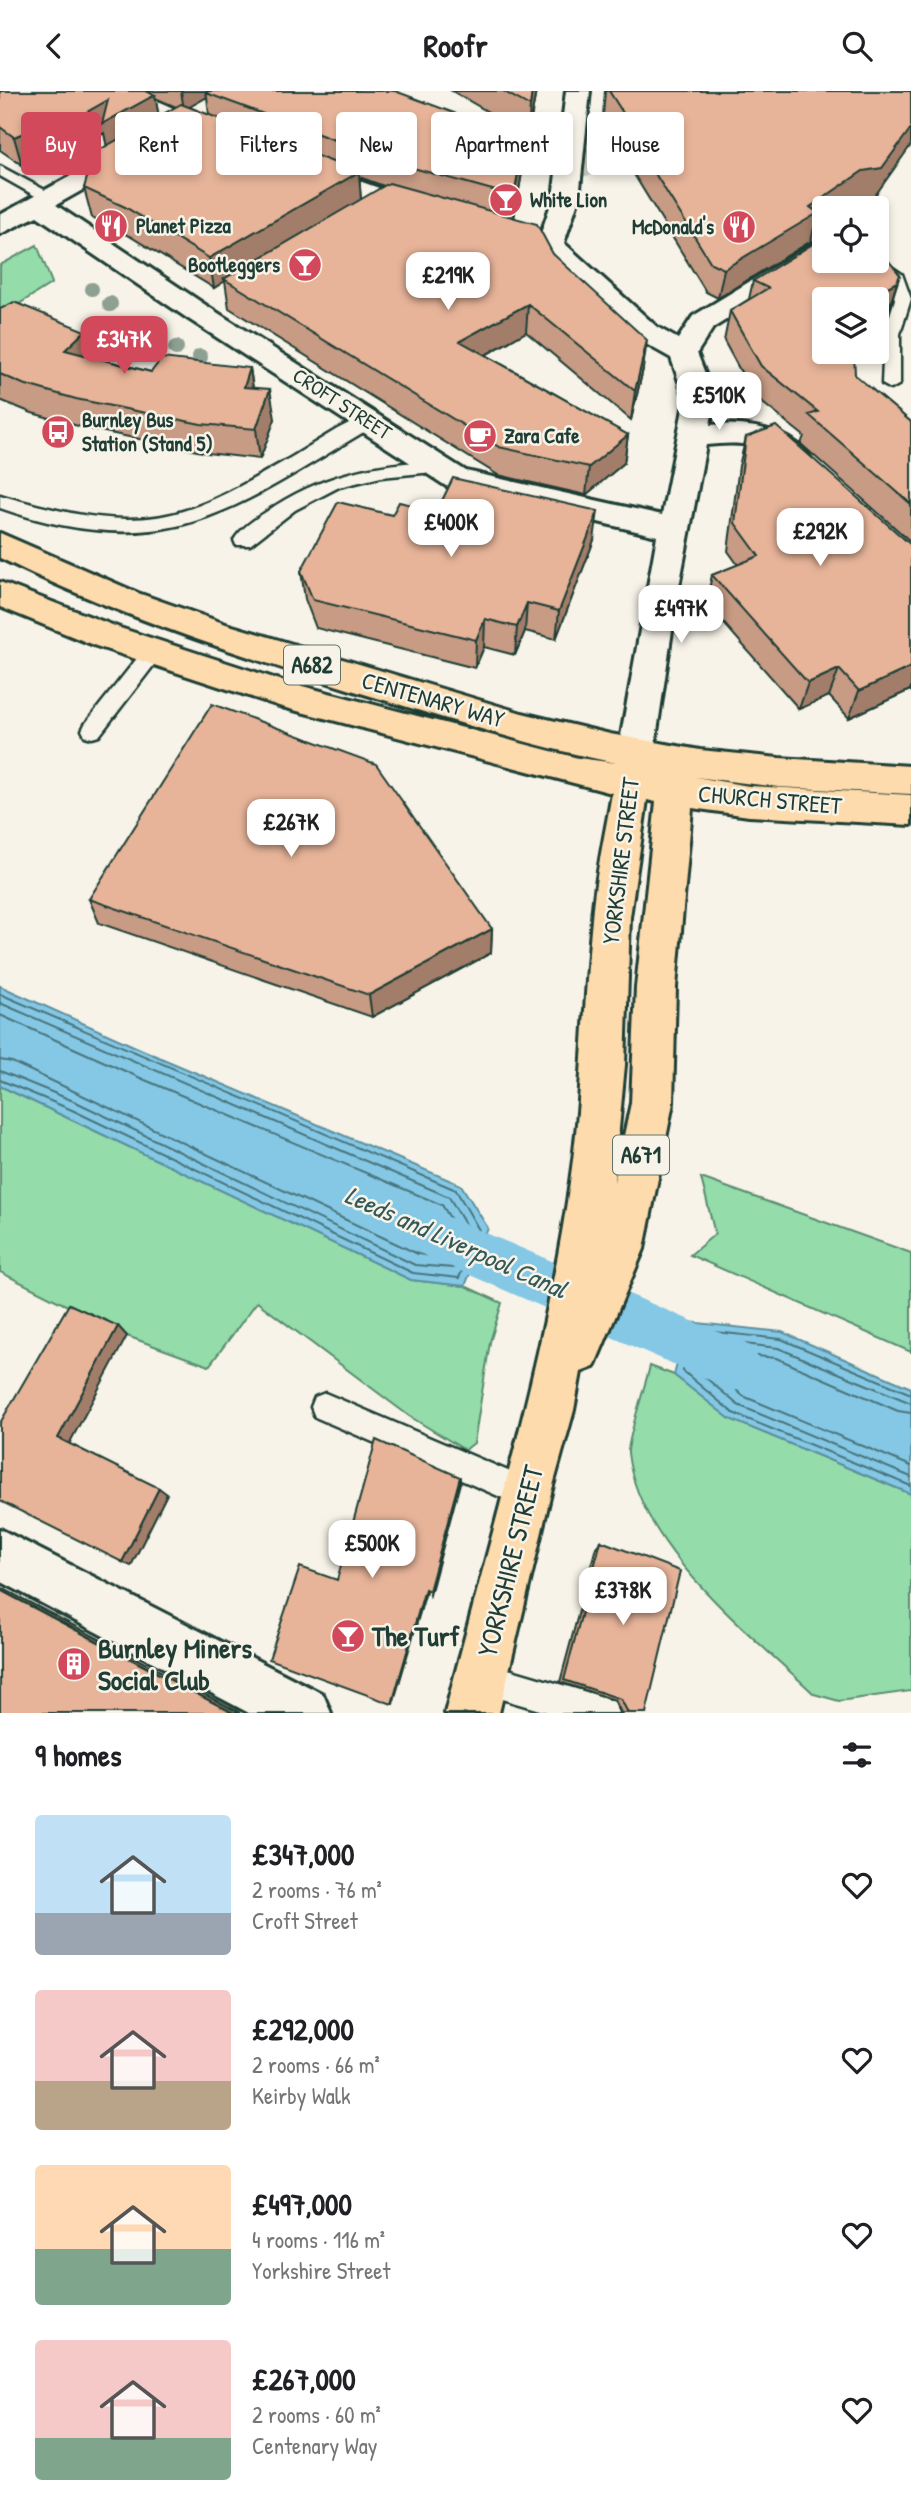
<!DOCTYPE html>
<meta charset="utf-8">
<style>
body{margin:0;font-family:"Patrick Hand",sans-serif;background:#f2f2f2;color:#202124;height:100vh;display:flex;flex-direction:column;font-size:26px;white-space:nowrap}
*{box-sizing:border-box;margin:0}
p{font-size:23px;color:#757577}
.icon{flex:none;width:38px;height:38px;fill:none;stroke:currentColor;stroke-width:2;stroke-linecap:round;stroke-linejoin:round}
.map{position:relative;height:1622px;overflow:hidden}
.drawer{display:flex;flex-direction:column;background:#fff;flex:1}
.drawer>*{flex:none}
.hud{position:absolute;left:21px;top:21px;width:870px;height:63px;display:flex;gap:14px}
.buttons{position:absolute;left:812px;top:105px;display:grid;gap:14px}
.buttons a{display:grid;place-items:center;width:77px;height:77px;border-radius:7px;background:#fff;box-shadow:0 4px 10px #0003;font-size:35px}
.price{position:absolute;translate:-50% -60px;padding:0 16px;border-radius:14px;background:#fff;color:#222;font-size:23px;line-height:46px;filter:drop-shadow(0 2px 4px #0008)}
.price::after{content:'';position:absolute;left:50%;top:42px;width:21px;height:16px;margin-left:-10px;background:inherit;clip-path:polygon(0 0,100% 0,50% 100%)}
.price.selected{background:#d1495b;color:#fff}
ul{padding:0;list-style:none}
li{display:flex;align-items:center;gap:21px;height:175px;padding:0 35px}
li span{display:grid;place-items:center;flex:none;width:196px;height:140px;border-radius:7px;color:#555}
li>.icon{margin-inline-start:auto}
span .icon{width:84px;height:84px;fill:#fffc;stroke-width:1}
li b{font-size:30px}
h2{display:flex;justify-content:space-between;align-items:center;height:84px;padding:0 35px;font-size:30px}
.pill{padding:0 24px;border-radius:7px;background:#fff;box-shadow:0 4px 10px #0003;font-size:24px;line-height:63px}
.pill.selected{background:#d1495b;color:#fff}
header{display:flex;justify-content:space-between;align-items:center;height:91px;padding:0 35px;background:#fff;font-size:32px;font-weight:700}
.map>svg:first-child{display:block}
</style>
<header><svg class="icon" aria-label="back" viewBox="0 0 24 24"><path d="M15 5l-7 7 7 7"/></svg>Roofr<svg class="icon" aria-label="search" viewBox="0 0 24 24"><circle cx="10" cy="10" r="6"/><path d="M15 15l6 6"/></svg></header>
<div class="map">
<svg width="911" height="1622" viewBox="0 0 911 1622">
<rect width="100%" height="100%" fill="#f7f3e8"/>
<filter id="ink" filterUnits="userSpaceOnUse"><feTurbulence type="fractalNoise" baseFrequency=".0143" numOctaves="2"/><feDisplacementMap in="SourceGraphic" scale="14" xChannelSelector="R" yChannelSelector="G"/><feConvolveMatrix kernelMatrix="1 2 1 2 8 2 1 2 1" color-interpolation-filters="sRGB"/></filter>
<g filter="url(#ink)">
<path fill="#94dcaa" stroke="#5a8c6f" stroke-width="2" d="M37,154L52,192L0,225V174Z
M0,995L411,1189L465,1195L502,1212L490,1251L474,1352L465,1359L409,1325L257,1211L209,1275L127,1245L0,1181Z
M701,1087L911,1162V1261L690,1164L715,1143Z
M650,1275L674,1284L730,1328L911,1403V1600L839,1610L814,1603C748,1540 639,1458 628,1362C627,1349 646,1292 650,1275Z"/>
<path fill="#85c8e6" stroke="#5c909f" stroke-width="2" d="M0,895L156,965L461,1094L488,1137L465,1195L411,1189L0,995Z
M688,1231L782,1241L911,1297V1403L730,1328L674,1284Z"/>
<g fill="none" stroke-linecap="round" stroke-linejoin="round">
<path stroke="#48757b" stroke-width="2" d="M0,903L456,1099L479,1139L459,1187L413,1182L72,1019L0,989
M0,912L449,1106L469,1140L454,1177L415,1174L76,1011L0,980
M0,924L145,989L442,1114L458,1140L448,1165L445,1167L418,1163L12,971L0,969
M911,1303L781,1248L696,1239L693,1241L683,1280L733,1322L911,1395
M911,1312L778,1257L702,1248L693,1276L738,1314L911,1386
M911,1322L898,1320L776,1267L710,1260L705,1272L743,1305L911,1375"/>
<path fill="#85c8e6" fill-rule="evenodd" d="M425,1116L753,1256L761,1274L753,1292L735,1300L408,1157L401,1140L408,1123Z"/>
<path stroke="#cccfc4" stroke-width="27" stroke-dasharray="27 13" stroke-linecap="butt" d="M570,74L674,56"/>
<g stroke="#1f3d34" stroke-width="5">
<path id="lane" d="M0,75L56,105L59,108L51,113L46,111L0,85Z
M877,166L902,183L911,208L900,243V293L891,298L882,293L884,243L895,208L889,188L866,170H877Z
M370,324L376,326L379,330L376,334C319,366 258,410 195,430C132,450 62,439 0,417V404C61,421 126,440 189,418C223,407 254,387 285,370C312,355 341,332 370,324Z
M438,370L447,376L444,380L381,386L339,396L295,419L250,454H236L234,449C240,438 255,428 266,421C319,384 374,372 438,370Z
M153,554L160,556L163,561L160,566L99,645L92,647L85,645L82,639L85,633L146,556Z
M325,1302L536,1392L541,1402L536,1412L526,1417L315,1326L311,1316L315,1306Z
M481,1570L603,1606L614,1611L619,1622H550L481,1602L470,1597L465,1586L470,1575Z"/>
</g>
<g stroke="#1f3d34" stroke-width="6">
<path id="street" d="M103,0H135L222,39L225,44L222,49L213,51L204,49L107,5Z
M566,0H590L579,107L564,152L657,236L678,248L693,225L815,151L824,149V168L713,237L697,262L715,308L710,334C744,332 791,336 811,368L807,375C783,382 773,361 751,355C737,351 721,353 706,354L677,506L654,661L649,671L636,675L623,671L618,661L657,445L446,395L187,227L37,125L0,143V124L123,56L132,54L141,56L144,61L141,66L56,114L207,215L466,380L662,424L685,308L671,267L637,248L537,154L553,107Z
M312,73L429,115L433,120L429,125L420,128L411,125L303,86L299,81L303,76Z
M0,1438L323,1603L331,1622H249L0,1490Z"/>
</g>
<g stroke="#1f3d34" stroke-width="6">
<path id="primary" d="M0,442L138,502L226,533L522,622L610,643L700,659L779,667L911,675V703L779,696L695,686L749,695L911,704V734L749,725L692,717L676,896L673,1012L644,1158L594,1276L581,1281L574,1319L551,1402L499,1622H445C490,1446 544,1271 570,1091C583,1004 583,916 592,828C595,786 605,744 612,702L282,616L96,555L0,516V491L120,537L283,590L578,667L616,672C531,655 448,628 364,603C240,564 117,525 0,467ZM647,709L656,711L636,896L631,1012L614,1091L625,974L630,826Z"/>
</g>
<use href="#lane" fill="#f7f3e8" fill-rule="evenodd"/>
<use href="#street" fill="#f7f3e8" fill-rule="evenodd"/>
<use href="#primary" fill="#fedbac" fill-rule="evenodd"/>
</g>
<g fill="#8da092">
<circle cx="92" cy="198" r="7"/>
<circle cx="110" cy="213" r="8"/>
<circle cx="145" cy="237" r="8"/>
<circle cx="176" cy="257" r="8"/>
<circle cx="200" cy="266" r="8"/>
</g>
<path fill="#c79b84" stroke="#1f3d34" stroke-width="2" fill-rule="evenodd" d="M0,0H395L523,76L514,126L553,163L643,278L631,329L526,241L486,264L628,344L624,372L586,404L498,384L229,217L225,190L214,197L131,146L92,127L84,97L107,55L104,42L62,67L49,62L22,74L0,59ZM207,6L209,24L189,16ZM155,7L176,16L159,26ZM359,86L384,95L361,109Z
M452,0H536L528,44Z
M605,0H911L874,106L856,108L824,117V130L814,137L811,150L718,207L706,201L616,54L617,45L603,24Z
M900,184L888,221L824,208L855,284L911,331V451L801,353L804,345L754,305L724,250L730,220L749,208L753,190Z
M0,218L92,266L151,281L250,277L253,297L275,328L260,368L207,362L85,337L32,322L0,309Z
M746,346L911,454V600L910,599L849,627L829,605L799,618L706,512L712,484L738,474L728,460L739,375Z
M437,420L594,449L556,548L525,540L515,564L484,556L475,577L316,537L305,508L301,480L392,424Z
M89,808L492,838L491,862L372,926L99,832Z
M601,1450L646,1622H621L615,1609L560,1591L596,1456Z"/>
<path fill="#a27e6b" stroke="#1f3d34" stroke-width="2" d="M181,0H218L206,2L207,6L184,19Z
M532,0H536L528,44L530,15Z
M155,4L160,32L108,61L104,42L62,67L55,39L108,9Z
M42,34L49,62L22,74L14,46Z
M911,37V54L874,106L856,108L843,117H824V130L814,137L811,150L718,207L724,178L810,116Z
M524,48L523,76L513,134L514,105Z
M359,81L361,110L224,188L225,190L214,197L209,167Z
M897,191L888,221L877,227V208H865Z
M528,213L526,241L460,278V250Z
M85,240L93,270L65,259Z
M647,249L643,278L631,329L635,300Z
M250,277L254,306L244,296Z
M270,298L275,328L260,368L256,338Z
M628,344L624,372L586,404L589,376Z
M598,420L594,449L556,548L559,520Z
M527,512L525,540L515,564L517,536Z
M485,528L484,556L475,577L476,549Z
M911,576V596L910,599L849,627L859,600Z
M839,578L829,605L799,618L808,592Z
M492,838L491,862L372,926L369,904Z
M118,1235L127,1245L68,1355L58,1347Z
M460,1386V1392L430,1504L429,1500Z
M159,1397L167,1403L131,1475L122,1471Z
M0,1496L240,1622H233L0,1499Z
M425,1498L426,1501L393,1613H392Z"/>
<path fill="#e7b499" stroke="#1f3d34" stroke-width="2" d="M0,0H145L155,4L102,33L108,9L55,39L42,34L14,46L0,36Z
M209,0H395L524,48L514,105L406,75L206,2Z
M503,0H532L530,15Z
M609,0H911V37L882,77L863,80L810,116L818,122L724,178L711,172L619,25H625Z
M181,13L359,81L209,167L125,116L84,97L94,62Z
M389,92L537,133L553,163L647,249L635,300L528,213L460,250L628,344L589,376L499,356L224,188Z
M824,146V170H877V161L888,169L900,184L897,191L865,208H824V261H854L855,284L911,331V413L809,324L818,321L761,275L730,220L768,197L753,190Z
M14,211L85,240L65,259L151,281L162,267L250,277L244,296L270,298L256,338L201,333L76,308L23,293L0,283V218Z
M776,335L911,454V576L859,600L839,578L808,592L712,484L759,465L735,432L746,346Z
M453,387L598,420L559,520L527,512L517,536L485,528L476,549L313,509L301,480L338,411L392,424L399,411L437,420Z
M212,613L376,673L492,838L369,904L89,808Z
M69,1213L118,1235L58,1347L159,1397L122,1471L0,1410V1332Z
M376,1349L460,1386L429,1500L425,1498L392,1613L269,1568L300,1476L337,1489Z
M601,1450L680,1480L646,1622H628L621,1608L564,1589Z
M0,1499L233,1622H0Z"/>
</g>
<defs>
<g id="bar-disc" transform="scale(1.75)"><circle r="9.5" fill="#d1495b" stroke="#f7f3e8"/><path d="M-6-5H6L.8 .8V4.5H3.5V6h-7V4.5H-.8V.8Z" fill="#fff"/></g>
<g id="restaurant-disc" transform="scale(1.75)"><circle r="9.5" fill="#d1495b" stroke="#f7f3e8"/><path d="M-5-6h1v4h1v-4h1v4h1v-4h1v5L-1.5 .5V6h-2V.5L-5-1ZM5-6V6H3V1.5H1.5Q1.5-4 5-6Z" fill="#fff"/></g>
<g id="bus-disc" transform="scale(1.75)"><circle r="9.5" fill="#d1495b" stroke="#f7f3e8"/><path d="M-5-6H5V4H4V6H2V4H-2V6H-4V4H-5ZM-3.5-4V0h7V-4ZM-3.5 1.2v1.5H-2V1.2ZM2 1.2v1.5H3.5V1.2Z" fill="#fff"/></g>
<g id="cafe-disc" transform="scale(1.75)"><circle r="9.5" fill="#d1495b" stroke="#f7f3e8"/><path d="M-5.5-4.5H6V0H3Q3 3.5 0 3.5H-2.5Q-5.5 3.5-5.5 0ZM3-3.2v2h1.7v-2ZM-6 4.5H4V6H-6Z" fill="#fff"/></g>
<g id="building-disc" transform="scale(1.75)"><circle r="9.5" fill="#d1495b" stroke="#f7f3e8"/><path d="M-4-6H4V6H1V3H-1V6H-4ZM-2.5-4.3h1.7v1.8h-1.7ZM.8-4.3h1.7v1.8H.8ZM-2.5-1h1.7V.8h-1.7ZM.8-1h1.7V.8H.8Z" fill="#fff"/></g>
</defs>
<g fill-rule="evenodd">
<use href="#bar-disc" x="506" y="109"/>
<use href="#restaurant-disc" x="111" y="135"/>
<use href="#restaurant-disc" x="739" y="136"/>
<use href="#bar-disc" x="305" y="174"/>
<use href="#bus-disc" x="58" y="341"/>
<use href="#cafe-disc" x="480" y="345"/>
<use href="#bar-disc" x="348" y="1545"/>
<use href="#building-disc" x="74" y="1573"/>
</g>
<g text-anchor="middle" stroke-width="5" stroke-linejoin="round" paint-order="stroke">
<g font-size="21" font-weight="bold" fill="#1f3d34" stroke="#f7f3e8" text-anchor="start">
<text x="530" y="116">White Lion</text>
<text x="136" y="142">Planet Pizza</text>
<text x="714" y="143" text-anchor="end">McDonald's</text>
<text x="280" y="181" text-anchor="end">Bootleggers</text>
<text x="82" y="336">Burnley Bus<tspan x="82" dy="24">Station (Stand 5)</tspan></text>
<text x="504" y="352">Zara Cafe</text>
</g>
<g font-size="21" fill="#1f3d34" stroke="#f7f3e8">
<text transform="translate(342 313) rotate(33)" y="7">CROFT STREET</text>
</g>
<g fill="#f7f3e8" stroke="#60746a" stroke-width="2">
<rect x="284" y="554.5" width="56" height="39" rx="5"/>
<rect x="613" y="1044.5" width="56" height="39" rx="5"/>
</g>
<g font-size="23" font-weight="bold" fill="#1f3d34">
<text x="312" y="582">A682</text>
<text x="641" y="1072">A671</text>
</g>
<g font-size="24" fill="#1f3d34" stroke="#f7f3e8">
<text transform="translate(433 609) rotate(16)" y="8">CENTENARY WAY</text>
<text transform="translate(770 709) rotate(5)" y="8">CHURCH STREET</text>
<text transform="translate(621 770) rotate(-83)" y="8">YORKSHIRE STREET</text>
</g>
<g font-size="26" font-style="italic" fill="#335958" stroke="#f7f3e8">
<text transform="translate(456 1151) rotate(24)" y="9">Leeds and Liverpool Canal</text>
</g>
<g font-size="28" fill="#1f3d34" stroke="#f7f3e8">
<text transform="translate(510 1470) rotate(-76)" y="10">YORKSHIRE STREET</text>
</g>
<g font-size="28" font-weight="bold" fill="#1f3d34" stroke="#f7f3e8" text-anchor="start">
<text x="372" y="1555">The Turf</text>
<text x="98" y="1567">Burnley Miners<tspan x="98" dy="32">Social Club</tspan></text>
</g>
</g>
</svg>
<div class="buttons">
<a><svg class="icon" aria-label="locate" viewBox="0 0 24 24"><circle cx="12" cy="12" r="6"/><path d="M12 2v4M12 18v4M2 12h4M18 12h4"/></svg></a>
<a><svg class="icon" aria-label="layers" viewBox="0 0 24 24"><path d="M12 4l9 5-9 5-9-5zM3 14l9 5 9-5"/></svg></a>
</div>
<b class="price" style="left:448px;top:221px">£219K</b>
<b class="price selected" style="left:124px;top:285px">£347K</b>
<b class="price" style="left:719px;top:341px">£510K</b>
<b class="price" style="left:451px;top:468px">£400K</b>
<b class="price" style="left:820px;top:477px">£292K</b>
<b class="price" style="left:681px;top:554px">£497K</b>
<b class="price" style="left:291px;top:768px">£267K</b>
<b class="price" style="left:372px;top:1489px">£500K</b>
<b class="price" style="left:623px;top:1536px">£378K</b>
<div class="hud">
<a class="pill selected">Buy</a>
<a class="pill">Rent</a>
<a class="pill">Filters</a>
<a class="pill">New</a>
<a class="pill">Apartment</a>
<a class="pill">House</a>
</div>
</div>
<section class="drawer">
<h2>9 homes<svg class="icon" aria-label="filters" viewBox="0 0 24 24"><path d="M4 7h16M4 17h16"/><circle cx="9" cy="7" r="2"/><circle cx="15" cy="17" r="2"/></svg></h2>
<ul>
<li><span style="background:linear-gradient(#bfe0f5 70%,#9aa5b1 0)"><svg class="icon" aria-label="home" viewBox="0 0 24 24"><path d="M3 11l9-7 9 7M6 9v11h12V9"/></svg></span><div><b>£347,000</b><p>2 rooms · 76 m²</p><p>Croft Street</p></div><svg class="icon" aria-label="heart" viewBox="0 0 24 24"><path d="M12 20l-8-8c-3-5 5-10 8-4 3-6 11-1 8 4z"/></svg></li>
<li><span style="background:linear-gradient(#f6c9c9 65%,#b9a48a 0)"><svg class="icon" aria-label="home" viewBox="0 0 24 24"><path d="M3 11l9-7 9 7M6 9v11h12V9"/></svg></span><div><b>£292,000</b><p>2 rooms · 66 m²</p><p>Keirby Walk</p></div><svg class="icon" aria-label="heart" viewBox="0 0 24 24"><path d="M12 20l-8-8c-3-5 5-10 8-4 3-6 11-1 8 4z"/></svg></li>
<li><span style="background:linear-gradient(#ffd9b3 60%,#7fa58c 0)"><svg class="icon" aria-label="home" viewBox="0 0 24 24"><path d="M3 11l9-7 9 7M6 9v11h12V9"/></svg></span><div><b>£497,000</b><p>4 rooms · 116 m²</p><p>Yorkshire Street</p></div><svg class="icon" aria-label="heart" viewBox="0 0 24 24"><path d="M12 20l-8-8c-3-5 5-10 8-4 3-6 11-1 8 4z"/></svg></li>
<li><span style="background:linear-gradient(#f6c9c9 70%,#7fa58c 0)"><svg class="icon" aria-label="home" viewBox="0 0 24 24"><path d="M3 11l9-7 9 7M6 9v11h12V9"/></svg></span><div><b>£267,000</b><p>2 rooms · 60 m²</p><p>Centenary Way</p></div><svg class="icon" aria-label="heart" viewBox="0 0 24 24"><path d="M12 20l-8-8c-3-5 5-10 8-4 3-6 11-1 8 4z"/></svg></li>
</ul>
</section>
